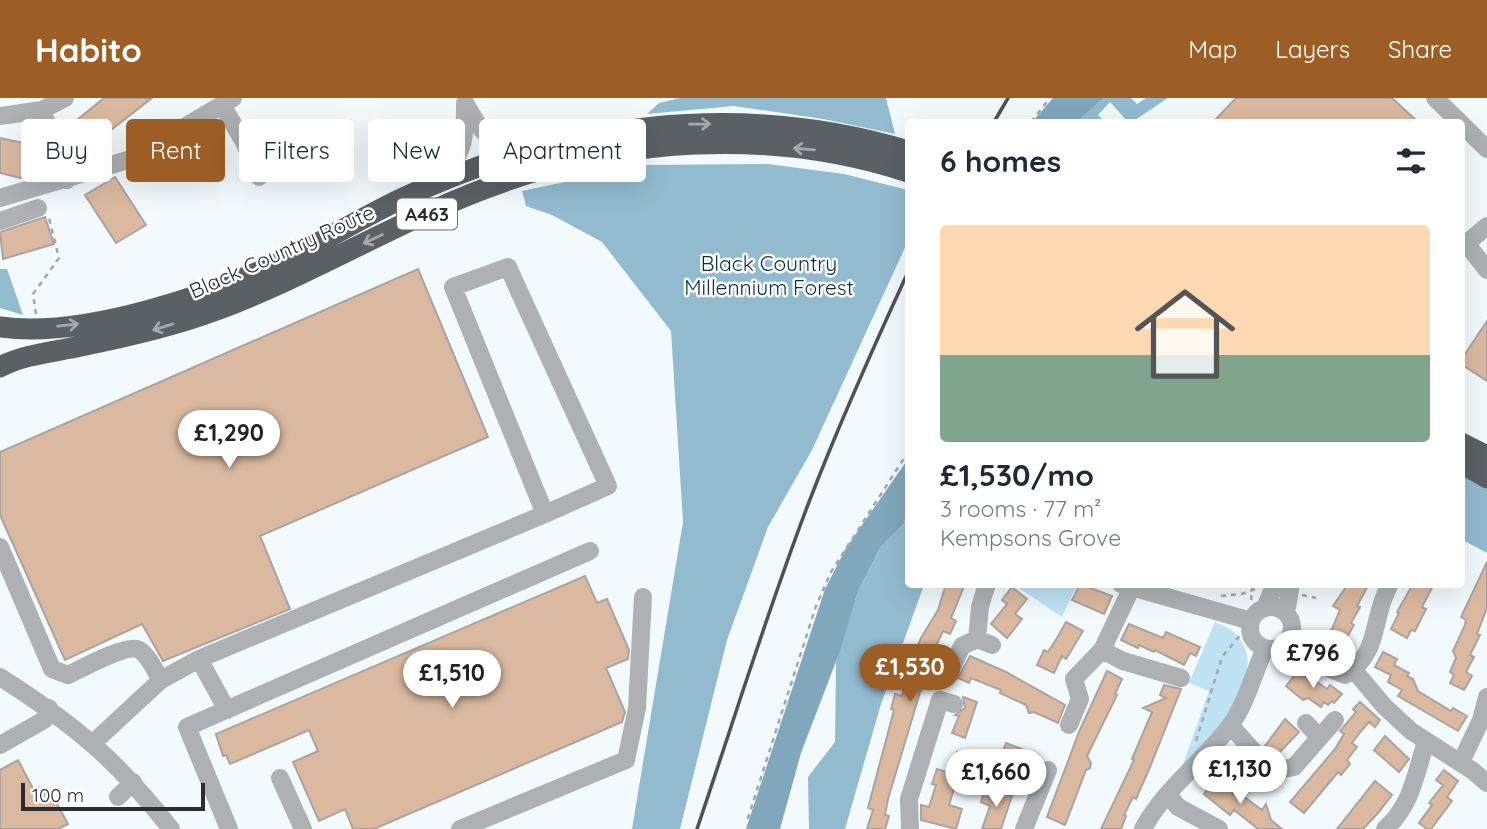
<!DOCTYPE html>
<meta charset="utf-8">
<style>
body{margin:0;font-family:Quicksand,sans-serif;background:#f2f2f3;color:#1f2937;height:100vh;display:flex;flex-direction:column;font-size:26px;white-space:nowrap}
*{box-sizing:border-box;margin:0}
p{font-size:23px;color:#747a83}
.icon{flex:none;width:38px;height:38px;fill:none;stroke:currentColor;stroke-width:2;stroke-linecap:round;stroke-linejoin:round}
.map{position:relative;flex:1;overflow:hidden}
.sheet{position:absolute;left:905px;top:21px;width:560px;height:469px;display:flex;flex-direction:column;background:#fff;border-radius:7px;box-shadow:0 7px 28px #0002}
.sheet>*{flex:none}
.hud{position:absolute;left:21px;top:21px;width:665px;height:63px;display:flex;gap:14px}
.scale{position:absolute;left:21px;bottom:18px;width:184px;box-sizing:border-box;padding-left:7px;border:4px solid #2b2d2f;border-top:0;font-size:19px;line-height:24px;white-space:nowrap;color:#2b2d2f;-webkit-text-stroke:5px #fff;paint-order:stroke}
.price{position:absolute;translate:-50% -60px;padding:0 16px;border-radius:24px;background:#fff;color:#222;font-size:23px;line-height:46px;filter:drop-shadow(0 2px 4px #0008)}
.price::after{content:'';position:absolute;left:50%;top:42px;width:21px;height:16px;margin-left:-10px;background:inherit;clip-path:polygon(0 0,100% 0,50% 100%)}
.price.current{background:#9d5e25;color:#fff}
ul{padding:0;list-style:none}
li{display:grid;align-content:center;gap:14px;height:371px;padding:0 35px}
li+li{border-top:2px solid #e0e1e3}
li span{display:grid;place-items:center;height:217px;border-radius:7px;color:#555}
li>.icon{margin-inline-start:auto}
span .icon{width:126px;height:126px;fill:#fffc;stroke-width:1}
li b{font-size:30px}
h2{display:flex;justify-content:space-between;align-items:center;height:84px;padding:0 35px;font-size:30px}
.pill{padding:0 24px;border-radius:7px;background:#fff;box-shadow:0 7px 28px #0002;font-size:24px;line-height:63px}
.pill.current{background:#9d5e25;color:#fff}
header{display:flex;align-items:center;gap:42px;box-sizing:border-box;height:98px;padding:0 35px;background:#9d5e25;color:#fff}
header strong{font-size:33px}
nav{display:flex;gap:38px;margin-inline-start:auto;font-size:24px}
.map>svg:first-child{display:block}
</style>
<header>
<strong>Habito</strong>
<nav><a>Map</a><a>Layers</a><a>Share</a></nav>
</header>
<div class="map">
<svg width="1487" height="731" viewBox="0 0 1487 731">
<rect width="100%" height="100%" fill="#f3fafe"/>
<path fill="#bfe2f5" d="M1014,487L1077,486V487L1062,519Z
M1215,524C1289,551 1219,639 1182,669L1209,593L1189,585Z"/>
<path fill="#93bbd0" d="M680,0H886L895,36L823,21L734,8L647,16L659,5Z
M1104,0H1131L1137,6L1146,0H1168L1132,24H1128L1110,4L1098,17L1105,24H1077Z
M768,66L844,76L908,92V143L812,352L768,429L727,542L680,731H632L683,424L671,233L602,144L552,117L526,108L522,93L645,67Z
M0,171H7L23,217L0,210Z
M1461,377L1487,389V455L1461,441Z
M908,417V486L924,487L881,606L845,731H809L808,679L835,644L836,564L858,493L880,450L903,427Z"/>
<path fill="#80a7bc" d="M1053,0H1104L1077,24H1032Z
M908,361V417L903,427L880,450L858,493L840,553L801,655L780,731H746L825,491L846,450Z"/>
<path fill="#dbb9a0" stroke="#a9a49f" stroke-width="2" d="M104,0H152L89,49L72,26Z
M1236,0H1392L1418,24H1213Z
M276,28L284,43L263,55L255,40Z
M0,40L28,46L21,80L0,75Z
M115,79L146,127L116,145L85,97Z
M45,119L54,146L3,161L0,134Z
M418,171L488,339L260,438L290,511L163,563L142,526L65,562L0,417V354Z
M1487,223V283L1461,266V262Z
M1487,464V510L1477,536L1480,537L1470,557L1474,559L1466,574L1472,578L1464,592L1450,585L1454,577L1450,574L1456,560L1453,553L1465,527L1466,522L1461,519Z
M585,478L597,505L607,501L629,552L628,561L606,570L625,614L622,624L374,731H353L345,711L319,723L293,664L318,653L309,632L230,666L226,657L223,658L216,636Z
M946,486H965L951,520L956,523L950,536L943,533L935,550L938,551L930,567L934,569L927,583L924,581L888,701L885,717L889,718L885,731H867L873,712L868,710L894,612L891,611L895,596L902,598L907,573L921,540L938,512Z
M1080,486L1112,498L1104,516L1072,502Z
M1348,486H1369L1357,508L1360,509L1351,525L1354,527L1346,541L1331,533L1340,512L1333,508Z
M1413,486H1434L1422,509L1426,511L1415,533L1411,532L1407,540L1391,531L1399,515L1397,514Z
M1012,489L1027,501L1015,516L1022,521L1007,540L991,526L1007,506L1002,502Z
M1066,524L1083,533L1066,561L1062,558L1054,575L1037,567L1044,552L1048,554L1057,540Z
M1129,526L1163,540L1166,534L1200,549L1196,558L1190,555L1184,567L1155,552L1154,554L1139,547L1138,550L1121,542Z
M1383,554L1397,561L1394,567L1409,575L1407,578L1413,581L1418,593L1451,613L1453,610L1467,618L1458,633L1398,598L1402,592L1388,584L1391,577L1375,569Z
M970,558L1006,574L1065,607L1058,625L1034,614L1029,615L1026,607L1000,595L1001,592L971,580L969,585L958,580Z
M1107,573L1122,581L1115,596L1117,597L1087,658L1091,665L1090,670L1086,672L1065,727L1047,719L1079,634Z
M1298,573L1311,583L1313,581L1327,591L1330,587L1342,596L1334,605L1332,603L1328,607L1324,604L1321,609L1308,600L1303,602L1286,588Z
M1164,587L1181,591L1150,669L1136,701L1133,699L1124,717L1126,718L1121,731H1101L1134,662L1132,661L1152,614L1143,610L1166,600L1160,597Z
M963,599L977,604L965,640L952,635L959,618L955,617L965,610Z
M1360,604L1380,622L1375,629L1369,624L1362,632L1352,645L1357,649L1347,662L1350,666L1341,677L1338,674L1304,715L1290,704L1335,651L1344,636L1340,633L1356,614L1353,611Z
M1285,621L1299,634L1277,657L1265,648Z
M1385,638L1409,661L1399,674L1374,652Z
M1006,645L1038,657L1031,672L1001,658Z
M957,654L975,665L970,679L959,675L949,707L962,711L956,731L921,722V707L929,709L936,687L932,686L937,671L950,675Z
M18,662L38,700L50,693L68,726L58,731H0V672Z
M1444,672L1458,683L1447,699L1452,703L1431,731H1427L1419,725L1432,707L1429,705L1443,687L1436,682Z
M1229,680L1233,696L1239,695L1262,712L1266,706L1271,722L1282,731H1258L1234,712L1230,717L1204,696L1215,682L1222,688Z
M1375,683L1392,697L1378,715L1363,731H1337Z
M985,690L1012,698L1001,731H982L990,708L981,704Z"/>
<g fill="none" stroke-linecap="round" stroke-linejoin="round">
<path stroke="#a2a7aa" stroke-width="2.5" stroke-dasharray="5 5" stroke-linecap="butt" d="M1031,24L1050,0
M36,216L33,196L59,160L49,120
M1302,497L1316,500
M1221,498L1242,496L1255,491
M1251,502L1253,486
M1196,643L1222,559L1242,535
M748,731V720L816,508L831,474L908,354"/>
<path stroke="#aeb1b3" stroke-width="18" d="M1435,0L1487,51
M222,7L244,44L259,79
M42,12L67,82
M0,18L42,12L65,0
M437,83C465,55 465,43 465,5C486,42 489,44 531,52
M0,100L131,61L233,0
M0,123L38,110
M1466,145L1487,172
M1461,150L1487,128
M0,449L52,571L68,577C81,571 124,547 137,551C147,554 155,573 161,582
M987,486L980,509L977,541L992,547
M1121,486L1251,523
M1250 530a21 21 0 1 1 42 0a21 21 0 1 1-42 0Z
M1265,510L1275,486
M1286,515L1291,486
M1290,537L1325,548L1342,558L1384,608L1411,633L1473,673L1487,685
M1102,552L1123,563L1181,580
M199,561L227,612
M1312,563L1345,577C1382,553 1370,522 1390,486
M952,569L962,548L977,541
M0,579C73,625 118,663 171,731
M1306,625L1319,639
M1069,627L1080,601L1074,581L1102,552L1131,491
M1230,628C1250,645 1264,678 1294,669L1335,622
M93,645L161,582L199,561L545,416L453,189L508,169L608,388L545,416
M0,647L44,622L49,610
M1461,664L1481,622L1487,599
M280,680L303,731
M1019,682L1039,690
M1168,696L1178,709L1219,731
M118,699L133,684
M229,731L187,629L590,453
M460,731L626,662L637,610L643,499
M910,731L909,701L940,602L954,606
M1024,731L1048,672
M1143,731C1164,691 1203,664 1230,628C1246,606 1254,575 1265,550
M1385,731C1412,707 1415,677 1426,644"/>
<path stroke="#5b6064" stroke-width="21" d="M0,229C85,241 214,196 291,159C329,140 365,118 403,100C561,25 740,2 908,53
M0,269C25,256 54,254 81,248C126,239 171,229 214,213C307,179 392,126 484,91C619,39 770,29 908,74
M1461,345L1487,358
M1461,365L1487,380"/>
<path stroke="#4f5254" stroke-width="3.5" d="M994,24L1008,0
M697,731C734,622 768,511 809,404C839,326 873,250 908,174"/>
</g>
<defs><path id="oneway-shaft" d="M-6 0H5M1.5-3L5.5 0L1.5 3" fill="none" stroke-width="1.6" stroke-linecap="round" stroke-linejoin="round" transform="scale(1.75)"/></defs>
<g stroke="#a5a8aa">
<use href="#oneway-shaft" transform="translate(700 26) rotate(-1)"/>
<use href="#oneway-shaft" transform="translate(804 51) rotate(-175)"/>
<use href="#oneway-shaft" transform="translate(373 141) rotate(155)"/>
<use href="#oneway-shaft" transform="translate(68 227) rotate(-6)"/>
<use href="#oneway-shaft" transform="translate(163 229) rotate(163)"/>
</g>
<g text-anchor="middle" stroke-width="5" stroke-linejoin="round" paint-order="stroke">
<rect fill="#fff" stroke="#6b6c6d" stroke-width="2" x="397" y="100.5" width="60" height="31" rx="5"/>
<g font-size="19" font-weight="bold" fill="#2b2d2f">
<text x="427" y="123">A463</text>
</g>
<g font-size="21" fill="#2b2d2f" stroke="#fff">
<text transform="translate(282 154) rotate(-24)" y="7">Black Country Route</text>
</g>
<g font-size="21" fill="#0b2f3f" stroke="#fff">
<text x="769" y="173">Black Country<tspan x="769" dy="24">Millennium Forest</tspan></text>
</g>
</g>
</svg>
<div class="scale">100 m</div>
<b class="price" style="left:229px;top:372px">£1,290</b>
<b class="price" style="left:1313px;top:592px">£796</b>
<b class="price current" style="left:910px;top:606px">£1,530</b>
<b class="price" style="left:452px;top:612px">£1,510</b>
<b class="price" style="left:1240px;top:708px">£1,130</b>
<b class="price" style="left:996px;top:711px">£1,660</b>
<div class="hud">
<a class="pill">Buy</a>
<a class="pill current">Rent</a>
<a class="pill">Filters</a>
<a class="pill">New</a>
<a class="pill">Apartment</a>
</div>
<section class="sheet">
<h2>6 homes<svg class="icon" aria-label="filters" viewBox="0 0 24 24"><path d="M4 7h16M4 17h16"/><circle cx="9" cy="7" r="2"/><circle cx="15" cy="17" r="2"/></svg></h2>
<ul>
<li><span style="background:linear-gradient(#ffd9b3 60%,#7fa58c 0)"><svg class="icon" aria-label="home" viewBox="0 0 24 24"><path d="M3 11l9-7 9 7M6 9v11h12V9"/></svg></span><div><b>£1,530/mo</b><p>3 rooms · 77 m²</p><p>Kempsons Grove</p></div></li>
</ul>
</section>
</div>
